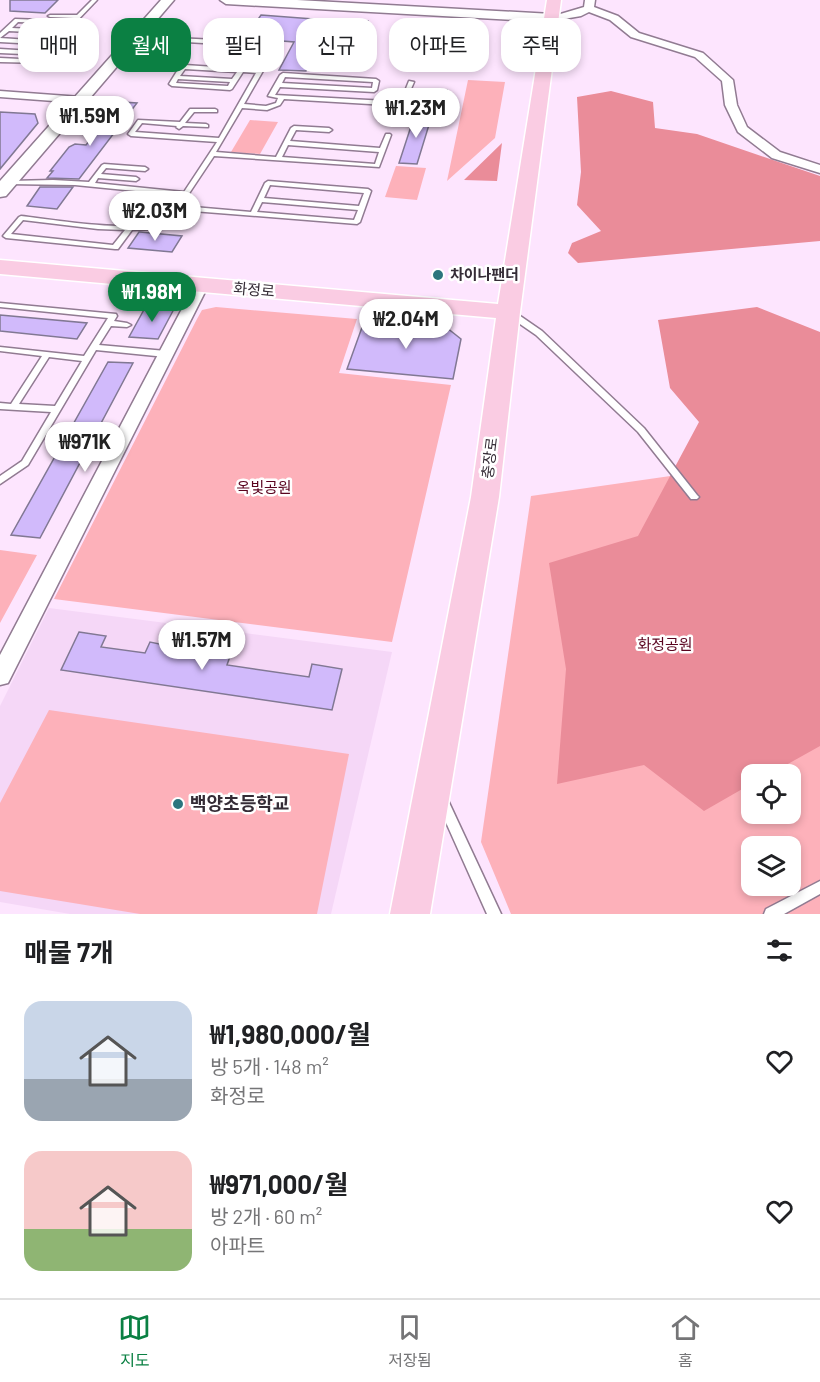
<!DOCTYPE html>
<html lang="ko">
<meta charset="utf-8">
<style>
body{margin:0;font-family:Barlow,"Noto Sans KR",sans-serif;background:#f2f2f2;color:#202124;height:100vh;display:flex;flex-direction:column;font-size:22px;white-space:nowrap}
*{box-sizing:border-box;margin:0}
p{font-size:20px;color:#757577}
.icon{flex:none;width:33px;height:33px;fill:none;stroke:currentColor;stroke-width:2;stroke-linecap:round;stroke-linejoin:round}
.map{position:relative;height:914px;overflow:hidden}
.panel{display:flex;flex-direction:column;background:#fff;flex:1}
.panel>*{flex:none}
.hud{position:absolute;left:18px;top:18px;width:784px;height:54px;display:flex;gap:12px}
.buttons{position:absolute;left:741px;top:764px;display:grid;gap:12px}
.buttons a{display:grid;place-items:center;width:60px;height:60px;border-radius:12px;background:#fff;box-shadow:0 3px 9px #0003;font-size:30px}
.price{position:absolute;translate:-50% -51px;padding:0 14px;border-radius:21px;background:#fff;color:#222;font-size:20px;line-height:39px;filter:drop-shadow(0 2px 3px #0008)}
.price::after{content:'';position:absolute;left:50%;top:36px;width:18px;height:14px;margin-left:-9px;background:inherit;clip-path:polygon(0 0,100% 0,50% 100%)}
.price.selected{background:#0b8043;color:#fff}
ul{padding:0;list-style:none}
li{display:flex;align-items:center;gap:18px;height:150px;padding:0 24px}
li span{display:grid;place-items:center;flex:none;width:168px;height:120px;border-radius:18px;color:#555}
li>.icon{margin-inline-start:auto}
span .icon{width:72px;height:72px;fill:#fffc;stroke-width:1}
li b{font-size:26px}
h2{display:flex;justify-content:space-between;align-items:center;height:72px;padding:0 24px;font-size:26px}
.chip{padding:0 21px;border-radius:18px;background:#fff;box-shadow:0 3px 9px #0003;font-size:21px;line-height:54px}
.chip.selected{background:#0b8043;color:#fff}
.tab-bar{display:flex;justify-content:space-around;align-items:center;height:84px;border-top:2px solid #e0e0e0;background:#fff;font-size:16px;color:#757577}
.tab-bar a{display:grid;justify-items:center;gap:3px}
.tab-bar .selected{color:#0b8043}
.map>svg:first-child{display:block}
</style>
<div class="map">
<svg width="820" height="914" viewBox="0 0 820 914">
<rect width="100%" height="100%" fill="#fde5fe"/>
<path fill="#f5d7f7" d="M49,608L392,652L331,914H70L0,902V706Z"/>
<path fill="#fdb1ba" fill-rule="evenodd" d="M468,80L505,82L495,138L447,181Z
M250,120L278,122L260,154L231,152Z
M396,166L426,168L417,200L385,197Z
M216,307L357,319L339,373L451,385L392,642L54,599L197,319L202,310Z
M761,463L820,482V914H511L481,842L531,496ZM752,774H790V813H752ZM752,846H790V885H752Z
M0,550L37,555L0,623Z
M49,710L349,754L317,914H140L0,891V803Z"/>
<path fill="#ea8c99" d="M611,91L653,102L655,128L697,134L820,176V241L578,263L568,253L572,243L601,231L577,205L581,172L577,97Z
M502,143L497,181L464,180Z
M757,307L820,332V746L770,774H752L751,784L704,811L644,765L557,784L566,669L549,563L638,536L699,422L670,388L658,320Z"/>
<path fill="#d1bafb" stroke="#817893" stroke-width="1.5" d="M10,0H58L45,13L10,11Z
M261,15L340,21H368L362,34L345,33L321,42L306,71L279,70L294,42L245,38Z
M510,24L527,25L524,41L508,39Z
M446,32L476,34L466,59L473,69L451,70L440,43Z
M432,89L447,90L439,114L424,113Z
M121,102L137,103L79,179L47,178L53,171H50L69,147L75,144L86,145Z
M0,112L35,114L38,123L0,169Z
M415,114L432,115L417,164L399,163Z
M40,187H73L57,209L27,206Z
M139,232H140L182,236L172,252L128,248Z
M146,306L174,309L158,339L129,337Z
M0,315L87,323L77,339L0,331Z
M365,319L447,328L461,339L453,379L347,369Z
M108,362L133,363L40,538L11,535Z
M79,632L106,636L101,647L145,653L150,642L164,645L168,636L234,645L227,665L309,677L312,664L342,669L332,710L61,670Z"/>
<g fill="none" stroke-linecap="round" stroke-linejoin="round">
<g stroke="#917b92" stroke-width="3">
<path id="lane" d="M92,0H97L74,24L18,22L12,28L70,31L76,25V23H82V25L44,63L0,62V58L41,60L46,55L0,53V49L49,52L56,45L0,42V38L59,42L67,34L9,31L0,38V33L15,19L71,21L74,18L50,17L48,16L50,15H77Z
M136,36L256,42L274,49L275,50L244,104L266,106L276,103L278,98L268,96L280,75L283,73L376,79L379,81L377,90L374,92L280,87L275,95L387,101L403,96L409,81L414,82L407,98L387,105L284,99L280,105L267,110L242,108L216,152L276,157L291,128L294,126L329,128L332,130L329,132L296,130L290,141L380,148L386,134H390L391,135L379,167L214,156L188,195L186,196L75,185L7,184V182L9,181L53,180L89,182L102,165L104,164L145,167L148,169L145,171L106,168L101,174L136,177L139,179L136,181L98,178L95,183L184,192L217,142L131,136L128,134L138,120L180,122L190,109H215L217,110V112H194L185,123L206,124L208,125V127L183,126L179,129L176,127L177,126L142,123L135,132L219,138L256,73L243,72L232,89L230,90L172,86L169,84L179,68L140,66L137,64L140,62L258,70L269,51L255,46L134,39L133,38ZM185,69L237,72L232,79L180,76ZM285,77L373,82L372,88L282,83ZM178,79L230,82L228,86L176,83ZM288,145L379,152L375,164L282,157Z
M268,181L368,189L371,191L360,222L357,224L180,210C170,229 151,230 132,230L118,249H115L6,238L3,236L19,217L21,216C51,219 145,236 168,218C172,215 175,207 178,203L180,202L183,204L182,206L251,212L265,183ZM270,185L364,193L359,206L264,198ZM262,202L358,210L354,220L257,212ZM23,220L98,229L125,230L113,245L11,234Z
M0,303L116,314L117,316L114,321L127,323L131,325L127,327L111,326L99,345L166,351L170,354L166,357L96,350L28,465L0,484V476L22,461L51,412L0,409V403L11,404L42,356L0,351V347L84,356L108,318L0,307ZM49,357L82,361L55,406L19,404Z
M507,311H513L542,331L644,428L697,495L699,497L697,499H691L638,432L536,335L507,315L506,313Z
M442,794L446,796L501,914H487L436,800L438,796Z
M820,881V894L784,914H764L766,909Z"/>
</g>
<g stroke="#917b92" stroke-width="3">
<path id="street" d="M585,0H595L594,7L618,16L639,33L703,53L733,80L737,105L747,127L780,152L820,165V173L772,158L738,132L725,105L722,81L695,57L631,37L610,20L589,12L581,16L552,21L547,18L584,7Z
M0,91L81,97L87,100L81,103L0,97Z
M201,282L208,286L8,683L0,685V655L194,286Z"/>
</g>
<g stroke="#917b92" stroke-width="3">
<path id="secondary" d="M161,0H174L6,196L0,197V181Z
M220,0H297L552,14L559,18L552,22L226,4Z"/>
</g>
<g stroke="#fff" stroke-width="3">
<path id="primary" d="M547,0H561L520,312L499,497L430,914H390L471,497L496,318L0,274V260L498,304Z"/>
</g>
<use href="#lane" fill="#fff" fill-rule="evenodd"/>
<use href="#street" fill="#fff" fill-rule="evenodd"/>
<use href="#secondary" fill="#fff" fill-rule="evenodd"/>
<use href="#primary" fill="#facce3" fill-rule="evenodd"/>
</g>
<g fill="#2c757e" stroke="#fff" stroke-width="2">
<circle cx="438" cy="275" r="6"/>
<circle cx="178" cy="804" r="6"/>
</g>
<g text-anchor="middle" stroke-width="5" stroke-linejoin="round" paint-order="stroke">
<g font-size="15" font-weight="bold" fill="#352c36" stroke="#fff" text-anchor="start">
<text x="450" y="280">차이나팬더</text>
</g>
<g font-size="15" fill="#352c36" stroke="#fff">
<text transform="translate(254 290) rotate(5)" y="5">화정로</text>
<text transform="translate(490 458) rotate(-83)" y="5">충장로</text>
</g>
<g font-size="15" fill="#5a041f" stroke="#fff">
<text x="264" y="493">옥빛공원</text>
<text x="665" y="650">화정공원</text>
</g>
<g font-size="18" font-weight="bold" fill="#352c36" stroke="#fff" text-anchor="start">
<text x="190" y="810">백양초등학교</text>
</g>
</g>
</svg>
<div class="buttons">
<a><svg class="icon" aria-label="locate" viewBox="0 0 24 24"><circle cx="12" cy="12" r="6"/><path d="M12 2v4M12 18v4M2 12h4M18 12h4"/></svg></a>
<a><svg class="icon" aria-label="layers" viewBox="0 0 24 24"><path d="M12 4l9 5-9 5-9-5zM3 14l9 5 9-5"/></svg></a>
</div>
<b class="price" style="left:416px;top:139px">₩1.23M</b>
<b class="price" style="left:90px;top:147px">₩1.59M</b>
<b class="price" style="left:155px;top:242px">₩2.03M</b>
<b class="price selected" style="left:152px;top:323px">₩1.98M</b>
<b class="price" style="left:406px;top:350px">₩2.04M</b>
<b class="price" style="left:85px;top:473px">₩971K</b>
<b class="price" style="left:202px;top:671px">₩1.57M</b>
<div class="hud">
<a class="chip">매매</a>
<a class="chip selected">월세</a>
<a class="chip">필터</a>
<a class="chip">신규</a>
<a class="chip">아파트</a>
<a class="chip">주택</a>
</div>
</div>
<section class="panel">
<h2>매물 7개<svg class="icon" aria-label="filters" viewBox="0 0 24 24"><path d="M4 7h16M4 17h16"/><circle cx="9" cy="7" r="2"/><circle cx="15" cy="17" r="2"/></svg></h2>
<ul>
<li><span style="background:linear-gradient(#c9d6e8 65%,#9aa5b1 0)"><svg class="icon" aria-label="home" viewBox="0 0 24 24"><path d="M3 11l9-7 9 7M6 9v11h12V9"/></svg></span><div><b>₩1,980,000/월</b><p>방 5개 · 148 m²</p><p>화정로</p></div><svg class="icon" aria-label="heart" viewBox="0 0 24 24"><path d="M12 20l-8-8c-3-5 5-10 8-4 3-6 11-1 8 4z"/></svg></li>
<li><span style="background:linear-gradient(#f6c9c9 65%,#8fb573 0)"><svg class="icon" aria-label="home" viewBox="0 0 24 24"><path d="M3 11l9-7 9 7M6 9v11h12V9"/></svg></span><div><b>₩971,000/월</b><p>방 2개 · 60 m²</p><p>아파트</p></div><svg class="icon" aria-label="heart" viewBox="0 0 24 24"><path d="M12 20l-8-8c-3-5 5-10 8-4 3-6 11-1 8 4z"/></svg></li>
</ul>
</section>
<nav class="tab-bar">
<a class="selected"><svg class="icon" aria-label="map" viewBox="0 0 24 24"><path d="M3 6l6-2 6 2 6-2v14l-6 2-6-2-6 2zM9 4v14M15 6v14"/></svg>지도</a>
<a><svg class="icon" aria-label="saved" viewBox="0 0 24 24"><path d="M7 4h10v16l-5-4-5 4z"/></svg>저장됨</a>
<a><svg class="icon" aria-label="home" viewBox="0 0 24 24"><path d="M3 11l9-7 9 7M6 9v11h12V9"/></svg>홈</a>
</nav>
